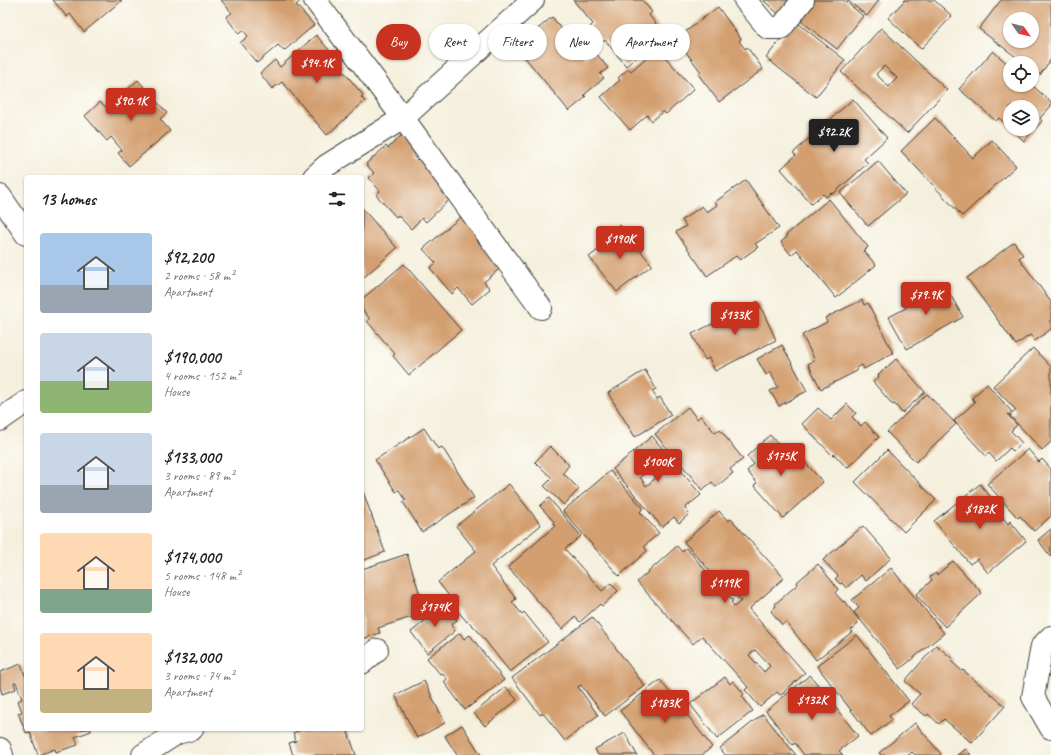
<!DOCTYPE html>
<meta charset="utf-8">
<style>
body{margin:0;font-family:Caveat,sans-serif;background:#f2f2f2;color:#202124;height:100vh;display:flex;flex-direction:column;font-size:15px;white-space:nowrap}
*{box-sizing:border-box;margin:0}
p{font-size:13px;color:#757577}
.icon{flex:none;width:22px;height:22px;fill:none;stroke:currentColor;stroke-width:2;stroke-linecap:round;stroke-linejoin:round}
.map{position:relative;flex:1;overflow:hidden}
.panel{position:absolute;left:24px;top:175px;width:340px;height:556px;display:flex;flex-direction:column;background:#fff;border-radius:4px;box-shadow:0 1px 3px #0004}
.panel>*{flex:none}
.top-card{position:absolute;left:376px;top:24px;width:380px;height:36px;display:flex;gap:8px}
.needle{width:26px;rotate:124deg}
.buttons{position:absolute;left:1003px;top:12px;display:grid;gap:8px}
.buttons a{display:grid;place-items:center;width:36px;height:36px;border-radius:50%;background:#fff;box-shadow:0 1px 3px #0004;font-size:20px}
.price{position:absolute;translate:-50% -34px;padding:0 9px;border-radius:4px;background:#c8321e;color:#fff;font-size:13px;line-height:26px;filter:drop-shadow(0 1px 2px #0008)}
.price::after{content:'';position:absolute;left:50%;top:24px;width:12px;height:9px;margin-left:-6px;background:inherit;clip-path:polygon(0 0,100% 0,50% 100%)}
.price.current{background:#222;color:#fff}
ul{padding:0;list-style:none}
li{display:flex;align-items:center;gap:12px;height:100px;padding:0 16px}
li span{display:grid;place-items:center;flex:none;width:112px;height:80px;border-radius:4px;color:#555}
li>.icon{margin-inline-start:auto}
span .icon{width:48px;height:48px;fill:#fffc;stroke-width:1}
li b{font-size:17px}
h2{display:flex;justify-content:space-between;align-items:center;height:48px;padding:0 16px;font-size:17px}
.pill{padding:0 14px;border-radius:18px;background:#fff;box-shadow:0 1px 3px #0004;font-size:14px;line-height:36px}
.pill.current{background:#c8321e;color:#fff}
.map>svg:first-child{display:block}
</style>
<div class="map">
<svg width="1051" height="755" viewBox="0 0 1051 755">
<rect width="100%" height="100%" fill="#fdfcf7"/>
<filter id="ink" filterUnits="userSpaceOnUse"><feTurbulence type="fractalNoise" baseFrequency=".025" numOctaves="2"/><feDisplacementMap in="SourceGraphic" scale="8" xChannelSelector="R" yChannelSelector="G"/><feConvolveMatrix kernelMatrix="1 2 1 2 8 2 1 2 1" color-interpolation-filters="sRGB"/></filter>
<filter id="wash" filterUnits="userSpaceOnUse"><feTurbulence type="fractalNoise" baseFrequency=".012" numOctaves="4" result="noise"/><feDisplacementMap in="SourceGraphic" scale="16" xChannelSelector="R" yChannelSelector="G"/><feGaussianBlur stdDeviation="0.9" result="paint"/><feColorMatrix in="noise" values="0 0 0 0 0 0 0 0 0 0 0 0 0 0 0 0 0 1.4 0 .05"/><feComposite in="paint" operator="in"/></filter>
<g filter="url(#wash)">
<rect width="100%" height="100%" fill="#f5f0dd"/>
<g id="blocks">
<path fill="#d39f70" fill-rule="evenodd" d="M53,0H122L84,32L70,14L67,17Z
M221,0H301L296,5L314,25L284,51L278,45L257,63L240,43L248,36L243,30L239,34L226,17L232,13Z
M573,0H642L652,12L649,15L659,28L652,34L657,40L626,66L605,40L603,42L590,27L593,24Z
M765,0H800L784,19L764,1Z
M811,0H844L863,16L837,49L797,18Z
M847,0H879L867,16Z
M905,0H934L952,16L921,49L888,18Z
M1001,0H1051V59L1040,75L1032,69V63H1024L979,29ZM1010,19H1032V41H1010Z
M718,7L741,39L739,41L745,49L747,47L763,69L719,102L698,74L701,72L676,39Z
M552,17L586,59L595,52L608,68L600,74L604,78L584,95L586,97L569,111L513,43L525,33L528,37Z
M795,21L845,60L816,97L766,58Z
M881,28L947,90L907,133L841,72ZM884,66L897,78L889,87L876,74Z
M316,35L343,66L339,70L342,74L344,72L363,95L361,97L365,101L327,135L282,82L272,89L260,73L275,60L280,67Z
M657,48L694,89L666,114L663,111L652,121L647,115L630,130L601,97L620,80L618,78L628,69L631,71Z
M993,51L1010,66V85H1032L1051,102V106L1040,118L1042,121L1024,141L1011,129H1032V107H1010V128L999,118L996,121L959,89Z
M138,80L167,113L160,119L170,131L129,166L118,153L122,150L111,137L107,141L85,116L100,102L107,108Z
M853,99L887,138L864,159L868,163L833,194L831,193L826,197L823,194L811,204L781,169L796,155L793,153Z
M935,118L973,158L992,140L1016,166L962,216L901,151Z
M403,134L418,151L413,156L417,160L418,159L429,171L450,199L426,222L422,218L411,229L398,215L396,217L376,195L380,191L369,178L374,173L366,164L386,146L388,148Z
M878,161L906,194L868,226L840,193Z
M746,180L779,228L755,244L758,247L740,260L736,256L707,276L676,232L686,226L682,220L702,206L707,212L717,205L715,202Z
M829,199L868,247L864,251L876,265L836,298L797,250L791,255L781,242L787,237L786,235Z
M362,208L397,248L362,279Z
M463,215L482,237L477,241L489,255L505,264L484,282L490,289L472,304L458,288L452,294L430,268L436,263L423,249Z
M620,225L652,265L617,292L589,257L612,239L609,235Z
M1014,242L1023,255L1019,258L1051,302V329L1035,341L1030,335L1016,345L967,278Z
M404,264L461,330L409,375L393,356L395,354L367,321L370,319L362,309V299Z
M943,282L963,317L907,349L889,317L906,308L905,304Z
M862,300L864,305L868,303L893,353L864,369L862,365L856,368L857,371L821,389L808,364L815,360L802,335L827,322L825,318Z
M758,301L776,340L715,371L709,358L705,360L692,334Z
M782,345L807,391L779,406L770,391L778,387L770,372L766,375L757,359Z
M1033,348L1051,367V442L1042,450L1010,416L1016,410L993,386Z
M896,359L925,392L902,413L895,404L893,405L873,382L879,377L878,375Z
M645,370L656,389L652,391L657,399L660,397L671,415L635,437L608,393Z
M987,384L1012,412L1009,415L1007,414L1017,425L1011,431L1022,443L1013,451L1010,448L996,461L989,453L986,456L954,421L975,402L972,398Z
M927,394L956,424L916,462L887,432Z
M847,404L856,413L852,417L861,426L865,422L879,437L847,468L834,454L833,456L802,424L818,408L831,420Z
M688,407L697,419L701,416L715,433L720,430L743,459L730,469L733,473L716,487L712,482L702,490L674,455L673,456L655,434Z
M424,428L438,449L442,447L474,498L422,532L403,502L406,500L399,490L396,492L375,460Z
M770,435L790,457L792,456L796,460L800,457L823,482L783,518L754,485L757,483L747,471L754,464L747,456Z
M652,436L701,495L685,508L689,514L679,523L674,517L662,527L613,469ZM650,470L656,478L646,486L640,477Z
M550,446L569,465L563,473L579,489L564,505L544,486L552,478L535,462Z
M1028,449L1039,462L1042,459L1051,469V516L1034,531L1020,516L1018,518L987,484Z
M887,450L936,500L904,532L855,482Z
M610,471L643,508L640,512L659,533L644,546L647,551L619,576L563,511Z
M509,484L541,525L491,566L516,599L512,602L522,614L524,612L548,642L510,672L477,630L468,621L467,622L452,604L454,602L438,582L476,551L456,526Z
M980,484L993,500L991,502L1008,524L1010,521L1026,541L988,573L977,559L970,564L934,521Z
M362,489L385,552L362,561Z
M549,498L581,536L565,549L602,591L611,583L618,591L602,606L600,604L580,622L575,617L562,629L508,567L555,526L553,524L554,522L540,506Z
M719,511L728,521L731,519L784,578L749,609L805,673L784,692V693L780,695L777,692L760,707L745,690L748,687L702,636L693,644L637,582L677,546L682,552L686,548L733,601L731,602L734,607L741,601L722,579L719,581L684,542ZM755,650L770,666L764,672L749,655Z
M863,526L891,558L866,581L861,575L846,588L842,583L840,584L835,579L838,576L823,560Z
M1051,529V557L1038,540Z
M407,554L423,604L415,607L418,615L378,628L380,633L362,639V569Z
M953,561L982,593L945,627L916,595L932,580L930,577L936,573L937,575Z
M818,564L838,589L835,593L843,602L844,601L859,620L857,622L858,624L851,630L852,632L816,660L786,622L782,625L771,611L776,606L775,604L798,584L797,582Z
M891,568L944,633L900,669L854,612L859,608L852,600Z
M443,603L457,620L451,625L455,631L427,653L411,632L431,616L429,614Z
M592,617L645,686L605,716L581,685L578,687L598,715L565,741L543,713L540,715L512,678Z
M460,633L464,639L470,635L504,680L465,710L444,682L447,679L442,673L440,674L427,658Z
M857,635L909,701L889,716L892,720L871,736L817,666Z
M936,645L953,659L951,661L962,671L963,670L1005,706L972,743L944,719L939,724L928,714L926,716L911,704L920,694L905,681Z
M21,664L26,678V729H91V731L75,737L78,745L56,752L55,749L38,755L30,732L26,733L18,713L22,712L18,701L22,699L16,682L14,683L16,689L2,694L0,687V672Z
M810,675L858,736L839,751L843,755H804L795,743L793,745L766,711Z
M725,677L730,684L733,681L744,694L742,696L753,711L717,739L690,704Z
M660,680L712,747L702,755H654L620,711Z
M424,681L445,723L417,738L395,695Z
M506,687L517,700L485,726L474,713Z
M763,714L796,755H725L720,748Z
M915,723L941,754L940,755H915L912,752L909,755H881L879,753Z
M462,725L481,755H457L445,736Z
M303,729H324V731L328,729H347L356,755H293L289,743L296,741L293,733Z
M625,733L637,755H598L595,749Z
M966,749L971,755H957Z"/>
</g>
</g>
<g filter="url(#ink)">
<use href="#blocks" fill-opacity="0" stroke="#3d3c39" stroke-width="1"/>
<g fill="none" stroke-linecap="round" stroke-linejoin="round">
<g stroke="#3d3c39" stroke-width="24">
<path id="minor" d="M315,0L403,118L541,308
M745,0L768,28H781L803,0
M314,177L326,166L403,118L533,0
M0,196L26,234
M0,420L26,402
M1051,637L1042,646L1033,697L1051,728
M362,663L377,650
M0,749L2,755
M143,755L177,733L192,729"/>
</g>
<use href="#minor" stroke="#fff" stroke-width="22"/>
</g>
</g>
</svg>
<div class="buttons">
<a><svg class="needle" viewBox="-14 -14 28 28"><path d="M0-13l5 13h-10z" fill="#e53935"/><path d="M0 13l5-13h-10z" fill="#757577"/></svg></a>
<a><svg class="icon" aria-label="locate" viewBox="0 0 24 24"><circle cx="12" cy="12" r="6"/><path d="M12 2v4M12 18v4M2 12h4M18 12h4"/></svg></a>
<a><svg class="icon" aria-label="layers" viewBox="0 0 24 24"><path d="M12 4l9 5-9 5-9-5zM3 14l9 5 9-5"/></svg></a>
</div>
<b class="price" style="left:317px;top:84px">$94.1K</b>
<b class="price" style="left:131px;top:122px">$90.1K</b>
<b class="price current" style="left:834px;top:153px">$92.2K</b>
<b class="price" style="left:620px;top:260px">$190K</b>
<b class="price" style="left:926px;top:316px">$79.9K</b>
<b class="price" style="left:735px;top:336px">$133K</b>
<b class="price" style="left:781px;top:477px">$175K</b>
<b class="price" style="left:658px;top:483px">$100K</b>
<b class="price" style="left:980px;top:530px">$182K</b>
<b class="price" style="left:725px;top:604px">$119K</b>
<b class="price" style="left:435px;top:628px">$174K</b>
<b class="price" style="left:812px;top:721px">$132K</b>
<b class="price" style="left:665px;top:724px">$183K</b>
<div class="top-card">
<a class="pill current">Buy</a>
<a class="pill">Rent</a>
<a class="pill">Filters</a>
<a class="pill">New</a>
<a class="pill">Apartment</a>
</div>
<section class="panel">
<h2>13 homes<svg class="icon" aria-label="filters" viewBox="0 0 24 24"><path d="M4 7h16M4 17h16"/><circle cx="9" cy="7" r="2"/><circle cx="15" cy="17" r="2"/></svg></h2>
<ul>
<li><span style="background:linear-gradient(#a9c7e8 65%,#9aa5b1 0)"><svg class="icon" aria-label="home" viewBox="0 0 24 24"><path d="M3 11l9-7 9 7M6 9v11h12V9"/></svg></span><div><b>$92,200</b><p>2 rooms · 58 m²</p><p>Apartment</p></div></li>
<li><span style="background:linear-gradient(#c9d6e8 60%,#8fb573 0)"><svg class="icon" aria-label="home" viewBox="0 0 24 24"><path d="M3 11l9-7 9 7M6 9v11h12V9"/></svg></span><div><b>$190,000</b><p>4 rooms · 152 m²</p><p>House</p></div></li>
<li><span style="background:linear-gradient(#c9d6e8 65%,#9aa5b1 0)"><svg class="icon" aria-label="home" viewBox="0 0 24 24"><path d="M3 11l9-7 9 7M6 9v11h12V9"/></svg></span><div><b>$133,000</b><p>3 rooms · 89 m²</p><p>Apartment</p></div></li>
<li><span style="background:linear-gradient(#ffd9b3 70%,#7fa58c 0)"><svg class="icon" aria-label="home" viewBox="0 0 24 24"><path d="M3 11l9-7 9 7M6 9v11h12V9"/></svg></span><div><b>$174,000</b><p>5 rooms · 148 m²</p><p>House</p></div></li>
<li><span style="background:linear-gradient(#ffd9b3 70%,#c2b280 0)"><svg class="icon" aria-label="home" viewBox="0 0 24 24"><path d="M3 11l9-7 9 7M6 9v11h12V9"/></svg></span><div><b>$132,000</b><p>3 rooms · 74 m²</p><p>Apartment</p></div></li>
</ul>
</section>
</div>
